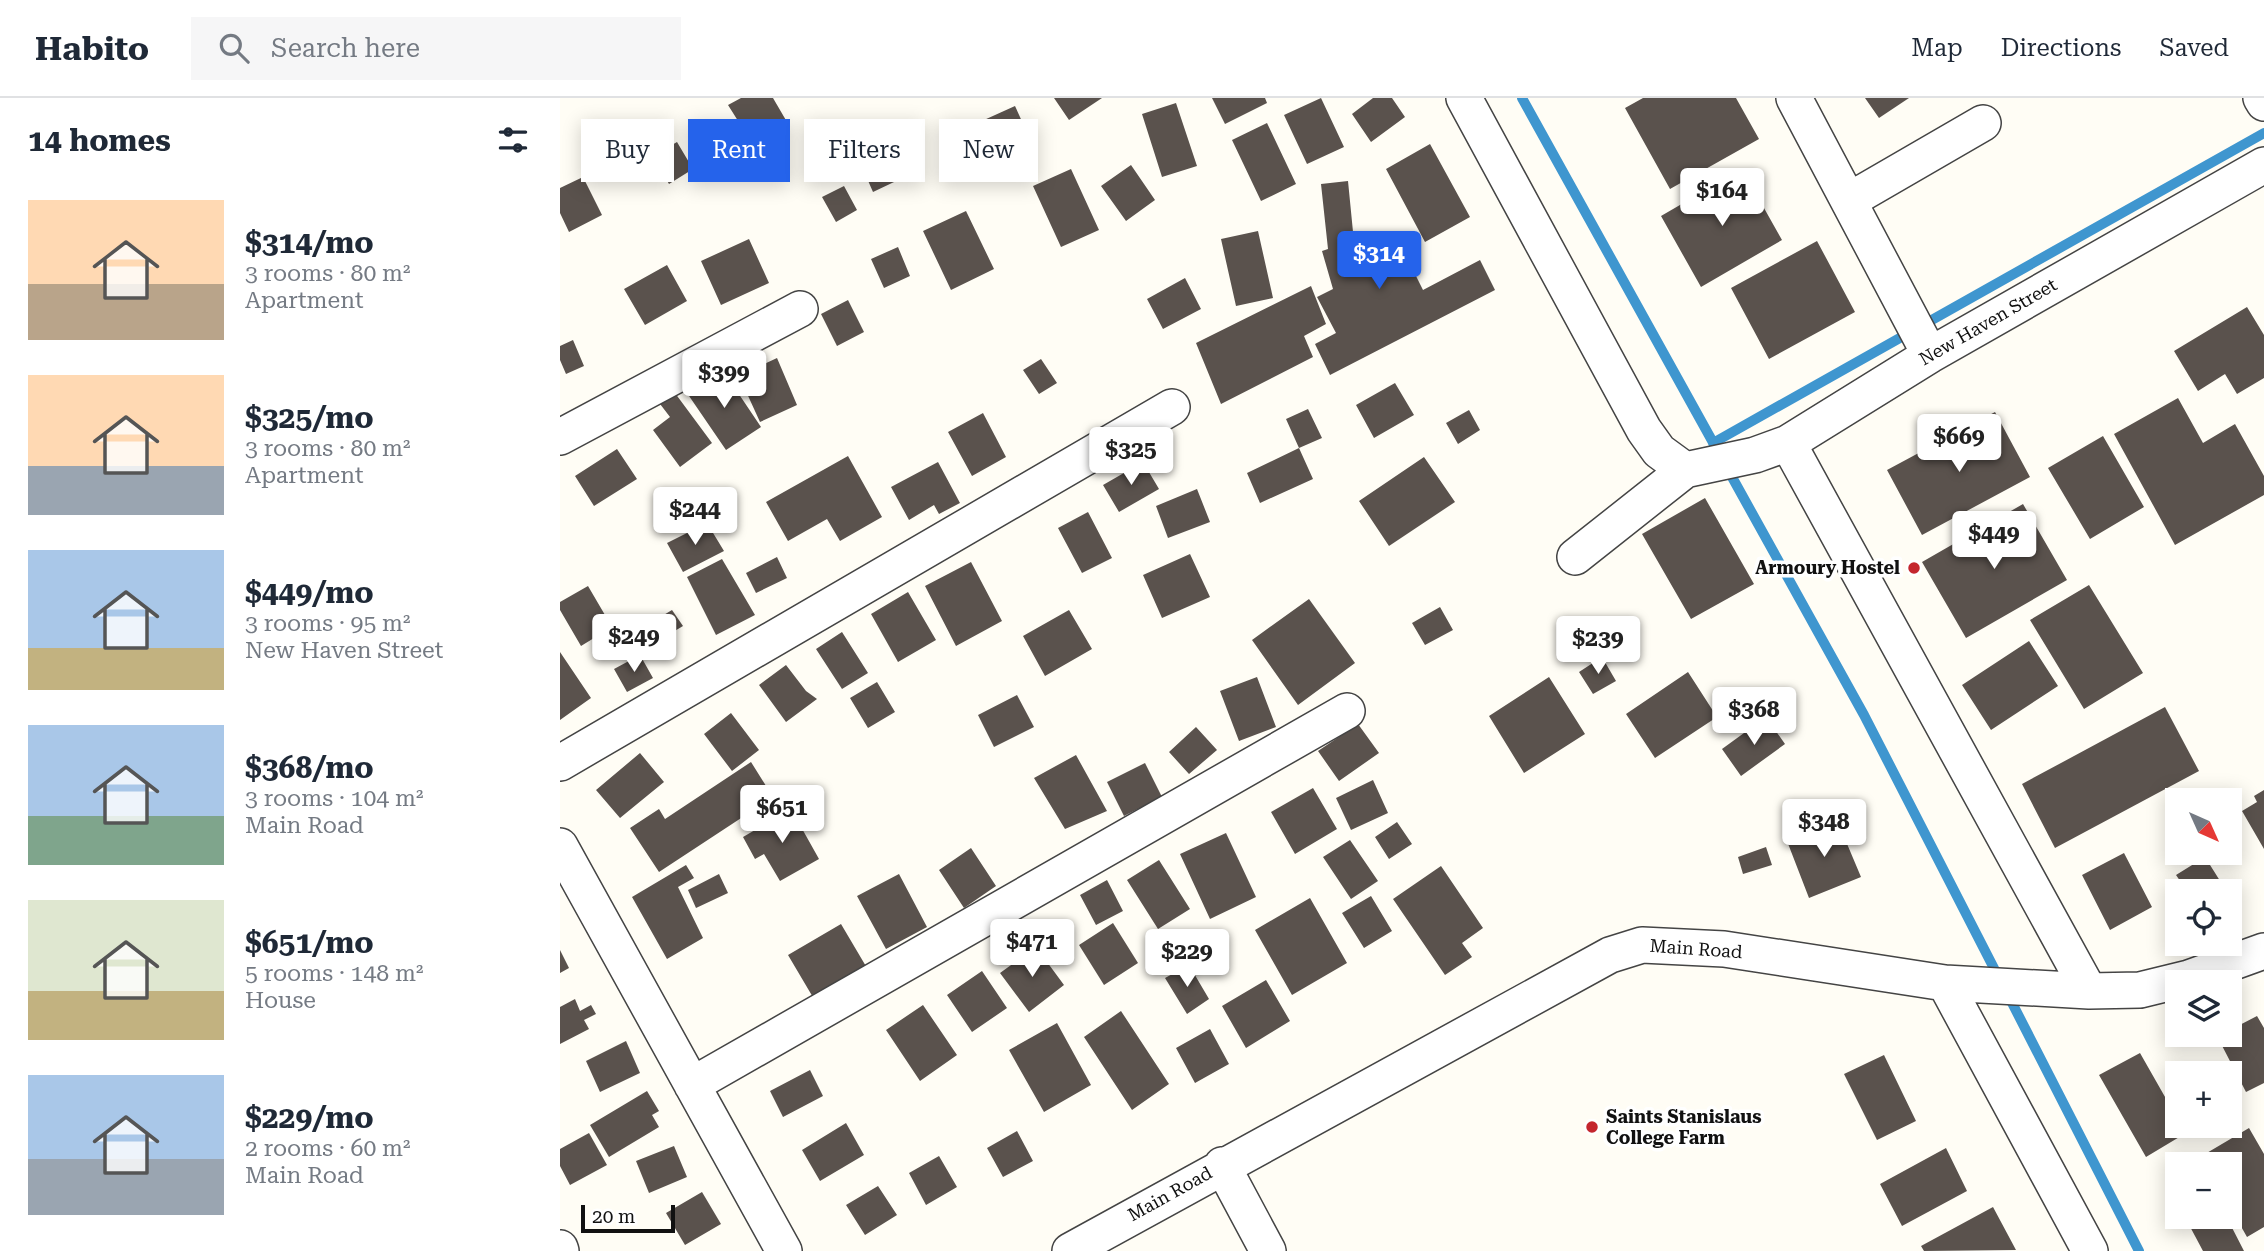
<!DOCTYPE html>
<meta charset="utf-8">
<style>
body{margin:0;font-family:"Roboto Serif",serif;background:#f6f6f7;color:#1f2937;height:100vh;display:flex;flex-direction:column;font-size:26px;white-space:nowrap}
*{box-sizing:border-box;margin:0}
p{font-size:23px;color:#747a83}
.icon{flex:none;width:38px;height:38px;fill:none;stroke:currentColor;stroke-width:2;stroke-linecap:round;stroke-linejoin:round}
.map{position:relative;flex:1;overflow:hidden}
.drawer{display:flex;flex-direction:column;background:#fff;width:560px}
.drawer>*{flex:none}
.guide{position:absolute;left:21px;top:21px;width:665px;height:63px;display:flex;gap:14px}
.needle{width:46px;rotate:135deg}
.fabs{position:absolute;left:1605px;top:690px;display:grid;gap:14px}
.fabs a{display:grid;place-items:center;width:77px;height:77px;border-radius:0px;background:#fff;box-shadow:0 4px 18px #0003;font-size:35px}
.scale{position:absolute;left:21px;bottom:18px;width:94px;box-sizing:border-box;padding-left:7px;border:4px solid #111;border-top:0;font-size:19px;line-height:24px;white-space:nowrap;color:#111;-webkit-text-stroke:5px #fff;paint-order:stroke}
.price{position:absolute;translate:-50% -60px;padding:0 16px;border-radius:7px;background:#fff;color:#222;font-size:23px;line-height:46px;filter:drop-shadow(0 2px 4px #0008)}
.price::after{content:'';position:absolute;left:50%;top:42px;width:21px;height:16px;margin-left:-10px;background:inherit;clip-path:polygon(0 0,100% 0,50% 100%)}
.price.on{background:#2563eb;color:#fff}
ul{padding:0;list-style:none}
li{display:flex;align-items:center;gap:21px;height:175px;padding:0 28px}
li span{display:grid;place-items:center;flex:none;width:196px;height:140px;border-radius:0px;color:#555}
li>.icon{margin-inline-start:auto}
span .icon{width:84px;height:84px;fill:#fffc;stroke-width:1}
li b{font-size:30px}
h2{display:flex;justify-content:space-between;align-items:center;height:84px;padding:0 28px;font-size:30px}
.pill{padding:0 24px;border-radius:0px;background:#fff;box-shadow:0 4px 18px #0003;font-size:24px;line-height:63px}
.pill.on{background:#2563eb;color:#fff}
header{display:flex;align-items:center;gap:42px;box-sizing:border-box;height:98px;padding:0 35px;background:#fff;border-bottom:2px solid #e0e1e3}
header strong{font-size:33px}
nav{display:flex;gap:38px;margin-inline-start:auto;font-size:24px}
.search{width:490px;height:63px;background:#f6f6f7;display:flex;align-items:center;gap:18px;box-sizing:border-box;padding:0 24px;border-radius:0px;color:#747a83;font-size:26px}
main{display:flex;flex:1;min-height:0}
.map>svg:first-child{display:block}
</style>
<header>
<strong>Habito</strong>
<div class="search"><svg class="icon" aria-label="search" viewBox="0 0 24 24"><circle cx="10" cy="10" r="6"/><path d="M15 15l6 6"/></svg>Search here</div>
<nav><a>Map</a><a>Directions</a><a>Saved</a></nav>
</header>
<main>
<section class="drawer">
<h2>14 homes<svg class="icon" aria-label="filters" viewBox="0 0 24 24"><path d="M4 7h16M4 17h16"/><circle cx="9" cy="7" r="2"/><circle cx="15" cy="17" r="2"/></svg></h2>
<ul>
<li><span style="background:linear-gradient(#ffd9b3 60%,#b9a48a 0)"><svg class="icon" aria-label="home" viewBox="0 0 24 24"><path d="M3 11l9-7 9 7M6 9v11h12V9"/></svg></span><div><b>$314/mo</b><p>3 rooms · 80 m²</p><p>Apartment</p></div></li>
<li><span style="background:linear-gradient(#ffd9b3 65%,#9aa5b1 0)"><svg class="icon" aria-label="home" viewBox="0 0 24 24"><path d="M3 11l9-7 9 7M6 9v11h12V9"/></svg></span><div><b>$325/mo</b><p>3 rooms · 80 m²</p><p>Apartment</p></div></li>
<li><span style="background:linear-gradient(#a9c7e8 70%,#c2b280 0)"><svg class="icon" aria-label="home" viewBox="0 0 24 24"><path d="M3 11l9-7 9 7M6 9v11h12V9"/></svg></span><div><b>$449/mo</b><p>3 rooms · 95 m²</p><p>New Haven Street</p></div></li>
<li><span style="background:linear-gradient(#a9c7e8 65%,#7fa58c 0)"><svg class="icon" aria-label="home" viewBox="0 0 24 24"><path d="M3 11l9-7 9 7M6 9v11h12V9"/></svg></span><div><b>$368/mo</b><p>3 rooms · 104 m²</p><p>Main Road</p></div></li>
<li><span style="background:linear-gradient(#dfe7d0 65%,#c2b280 0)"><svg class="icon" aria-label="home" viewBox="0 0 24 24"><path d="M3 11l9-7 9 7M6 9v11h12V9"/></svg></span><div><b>$651/mo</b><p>5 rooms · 148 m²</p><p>House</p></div></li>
<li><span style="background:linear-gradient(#a9c7e8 60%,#9aa5b1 0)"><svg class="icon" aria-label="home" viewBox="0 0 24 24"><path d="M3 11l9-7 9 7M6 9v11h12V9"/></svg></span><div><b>$229/mo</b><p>2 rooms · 60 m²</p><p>Main Road</p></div></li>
</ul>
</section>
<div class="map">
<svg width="1704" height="1153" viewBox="0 0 1704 1153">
<rect width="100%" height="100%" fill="#fffdf5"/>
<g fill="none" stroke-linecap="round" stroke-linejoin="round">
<path stroke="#3f96cf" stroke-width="10" d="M962,0L1160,357
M1153,345L1704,35
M1167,370L1304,617L1440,882
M1447,895L1579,1153"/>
</g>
<path fill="#5a524d" d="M181,0H213L227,24L192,45L168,7Z
M494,0H542L509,22Z
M652,0H705L707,5L665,26Z
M761,0L784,49L747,66L724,17Z
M813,0H832L845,19L811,44L792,16Z
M1083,0H1176L1199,41L1110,91L1065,10Z
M1305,0H1349L1319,20Z
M616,5L637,68L602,79L582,16Z
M455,8L465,30L433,45L424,22Z
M707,25L736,86L701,103L672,42Z
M117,44L133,71L109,86L93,58Z
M870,46L910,119L865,144L826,71Z
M342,50L353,75L313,94L302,69Z
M571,67L595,102L566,123L541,88Z
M511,71L539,132L501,149L473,88Z
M1182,71L1222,142L1141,189L1101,118Z
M23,79L42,117L9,134L0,115V90Z
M788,83L794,144L805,141L813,170L844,154L863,192L920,162L935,192L770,277L755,246L776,235L757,199L773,191L762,153L768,151L761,86Z
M284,88L297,112L276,124L262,99Z
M406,113L434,171L391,192L363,133Z
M698,133L713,200L676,208L661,141Z
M189,141L209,185L161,207L141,163Z
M1257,143L1295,214L1209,261L1171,190Z
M338,149L350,178L324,190L311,161Z
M107,167L127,203L85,227L64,191Z
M625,180L641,211L603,231L587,201Z
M751,188L766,226L744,238L753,259L661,306L636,245Z
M288,202L304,234L277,248L261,216Z
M1687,209L1704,237V280L1677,296L1665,276L1638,293L1614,253Z
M13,242L24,268L6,276L0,262V248Z
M217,260L237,307L200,324L179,278Z
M481,261L497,285L479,296L463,272Z
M162,271L201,329L166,352L127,295Z
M835,285L854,317L814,340L796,307Z
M112,291L152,345L120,369L93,332L110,319L97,302Z
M1618,300L1643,345L1675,326L1704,378V397L1615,447L1554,336Z
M748,311L762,340L739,350L726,321Z
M909,312L920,332L898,346L886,325Z
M1435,314L1470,379L1362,437L1327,372Z
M423,315L446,359L412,378L388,334Z
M1543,338L1584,409L1530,441L1488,370Z
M739,350L753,381L700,405L687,375Z
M57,351L77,381L34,408L15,378Z
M288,358L322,419L280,443L267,421L228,443L206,404Z
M864,359L895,404L829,448L799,403Z
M378,364L400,405L379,416L374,407L349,422L331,389Z
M583,364L599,391L559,414L543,387Z
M637,391L650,424L608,440L596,408Z
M1145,400L1194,486L1131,521L1082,436Z
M1463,406L1507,482L1406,540L1362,464Z
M528,414L552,460L522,475L498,430Z
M147,425L164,453L123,474L107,445Z
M630,456L650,499L602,520L583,477Z
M217,459L227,480L196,495L186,475Z
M162,461L195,517L156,537L127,479Z
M411,464L442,523L396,548L365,488Z
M1529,487L1583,575L1524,611L1470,522Z
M28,488L52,529L21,548L0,512V504Z
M348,494L376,542L338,564L311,516Z
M749,501L795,565L738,607L692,542Z
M880,509L893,532L865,547L852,525Z
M112,512L123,528L108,537L97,521Z
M509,512L532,551L485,578L463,538Z
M282,534L308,575L282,591L256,551Z
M1469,543L1498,588L1431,632L1402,587Z
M0,554L31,600L0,622Z
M80,557L93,580L67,594L54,571Z
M1042,559L1056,583L1033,596L1019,574Z
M226,567L246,593L257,601L226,624L199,587Z
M1128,574L1157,619L1095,660L1066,616Z
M697,579L716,629L679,643L660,593Z
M989,579L1025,636L964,675L929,618Z
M317,584L335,614L308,630L290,600Z
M457,597L474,629L434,649L418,617Z
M1605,609L1639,673L1495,750L1462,686Z
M171,615L199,652L172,673L144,636Z
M1206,619L1225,646L1181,678L1162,651Z
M798,626L819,655L779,683L758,653Z
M636,629L657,652L629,676L609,654Z
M80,655L104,684L60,720L36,692Z
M516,657L547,713L505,731L474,680Z
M191,664L213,699L99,774L70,730L99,711L105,721Z
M585,665L602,699L564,718L547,684Z
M813,682L828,715L791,732L776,700Z
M753,690L777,731L735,756L711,714Z
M1704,692V751L1682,713L1697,704L1694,698Z
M231,711L259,761L220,783L204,756L195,761L183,739Z
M1277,722L1301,779L1249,800L1227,743Z
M837,724L852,746L829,761L815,739Z
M666,735L696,799L650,821L620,756Z
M790,742L818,783L791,801L763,759Z
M1206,749L1212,767L1183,776L1178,759Z
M411,750L436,788L404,810L379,772Z
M1564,755L1592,809L1550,832L1522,777Z
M1645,759L1662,786L1651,793H1627L1616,777Z
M599,762L630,811L598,831L567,782Z
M126,767L134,780L118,789L143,840L107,861L72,799Z
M881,768L923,830L902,845L912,859L885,877L833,801Z
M159,776L168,795L136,810L128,792Z
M339,776L367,829L326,851L297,798Z
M547,782L563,813L536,827L520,797Z
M811,798L832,833L804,850L782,815Z
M750,800L787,865L732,897L695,832Z
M553,825L578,865L544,887L519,847Z
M281,826L307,870L254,901L228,857Z
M476,849L504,887L469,914L440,875Z
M0,852L9,870L0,875Z
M629,867L649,901L627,916L605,880Z
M422,873L447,910L412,934L387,897Z
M706,882L730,923L686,950L662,908Z
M15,901L20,913L31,907L36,916L24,922L29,931L0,946V909Z
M363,907L397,957L360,983L326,932Z
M561,913L609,986L572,1012L524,939Z
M1697,918L1704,930V985L1686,994L1657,938L1670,936V932Z
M497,925L531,987L484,1014L449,952Z
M650,931L669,966L635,985L616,950Z
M66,943L80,975L40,994L26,963Z
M1580,955L1617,1020V1027H1621L1626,1035L1586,1059L1539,977Z
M1324,957L1356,1023L1317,1042L1284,976Z
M250,972L263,998L223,1019L210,993Z
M87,993L99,1013L92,1017L99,1029L49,1059L30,1027Z
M286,1025L304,1057L260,1083L242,1052Z
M1689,1030L1704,1056V1129L1687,1139L1670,1109V1066H1644L1640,1059Z
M457,1033L473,1063L443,1079L427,1050Z
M29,1035L47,1067L10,1087L0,1068V1051Z
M114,1048L127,1079L89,1095L76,1063Z
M1386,1050L1407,1093L1342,1128L1320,1086Z
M379,1058L397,1089L366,1107L349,1075Z
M318,1088L337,1117L305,1137L286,1107Z
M142,1094L161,1126L125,1147L106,1115Z
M1433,1109L1456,1152L1364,1153L1361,1148Z
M1636,1118H1666L1684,1153H1643L1627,1123Z"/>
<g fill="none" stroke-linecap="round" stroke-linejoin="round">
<g stroke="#444" stroke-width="38">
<path id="minor" d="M904,0L1084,332L1099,353L1125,372L1195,357L1228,345L1370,257L1704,67
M1234,0L1370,257
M1701,0L1704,5
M1290,102L1423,25
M0,339L240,211
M1228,345L1529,893
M1015,459L1125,372
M0,665L612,309
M0,748L224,1153
M1385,885L1530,1153
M132,987L787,613
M662,1067L708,1153
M0,1150L1,1153
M510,1153L1050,857L1082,847L1164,851L1385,885L1529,893L1580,892L1629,880L1704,853"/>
</g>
<use href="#minor" stroke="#fff" stroke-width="35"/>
</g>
<g fill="#c4262e" stroke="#fff" stroke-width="2.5">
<circle cx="1354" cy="470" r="7"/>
<circle cx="1032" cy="1029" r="7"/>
</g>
<g text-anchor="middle" stroke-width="7" stroke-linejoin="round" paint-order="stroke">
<g font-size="18" fill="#111" stroke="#fff">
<text transform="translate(1428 224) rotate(-30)" y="6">New Haven Street</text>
<text transform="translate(1136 851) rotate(4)" y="6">Main Road</text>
<text transform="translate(610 1096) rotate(-29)" y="6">Main Road</text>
</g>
<g font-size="18" font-weight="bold" fill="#111" stroke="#fff" text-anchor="end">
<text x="1340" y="476">Armoury Hostel</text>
<text x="1046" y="1025" text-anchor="start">Saints Stanislaus<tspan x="1046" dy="21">College Farm</tspan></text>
</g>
</g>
</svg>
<div class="fabs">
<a><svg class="needle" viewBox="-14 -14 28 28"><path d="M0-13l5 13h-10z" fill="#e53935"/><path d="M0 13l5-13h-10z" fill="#747a83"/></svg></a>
<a><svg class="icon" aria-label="locate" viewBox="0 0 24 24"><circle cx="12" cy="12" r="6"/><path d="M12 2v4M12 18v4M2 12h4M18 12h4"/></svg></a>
<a><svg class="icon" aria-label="layers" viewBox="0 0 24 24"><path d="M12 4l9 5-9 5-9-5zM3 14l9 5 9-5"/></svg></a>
<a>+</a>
<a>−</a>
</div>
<div class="scale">20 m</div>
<b class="price" style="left:1162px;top:130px">$164</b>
<b class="price on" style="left:819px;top:193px">$314</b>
<b class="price" style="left:164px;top:312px">$399</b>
<b class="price" style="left:1399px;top:376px">$669</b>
<b class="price" style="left:571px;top:389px">$325</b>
<b class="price" style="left:135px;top:449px">$244</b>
<b class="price" style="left:1434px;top:473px">$449</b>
<b class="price" style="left:74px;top:576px">$249</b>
<b class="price" style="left:1038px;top:578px">$239</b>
<b class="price" style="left:1194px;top:649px">$368</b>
<b class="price" style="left:222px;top:747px">$651</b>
<b class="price" style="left:1264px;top:761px">$348</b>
<b class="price" style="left:472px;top:881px">$471</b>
<b class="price" style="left:627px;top:891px">$229</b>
<div class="guide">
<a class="pill">Buy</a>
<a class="pill on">Rent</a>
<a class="pill">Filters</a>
<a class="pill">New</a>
</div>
</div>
</main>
